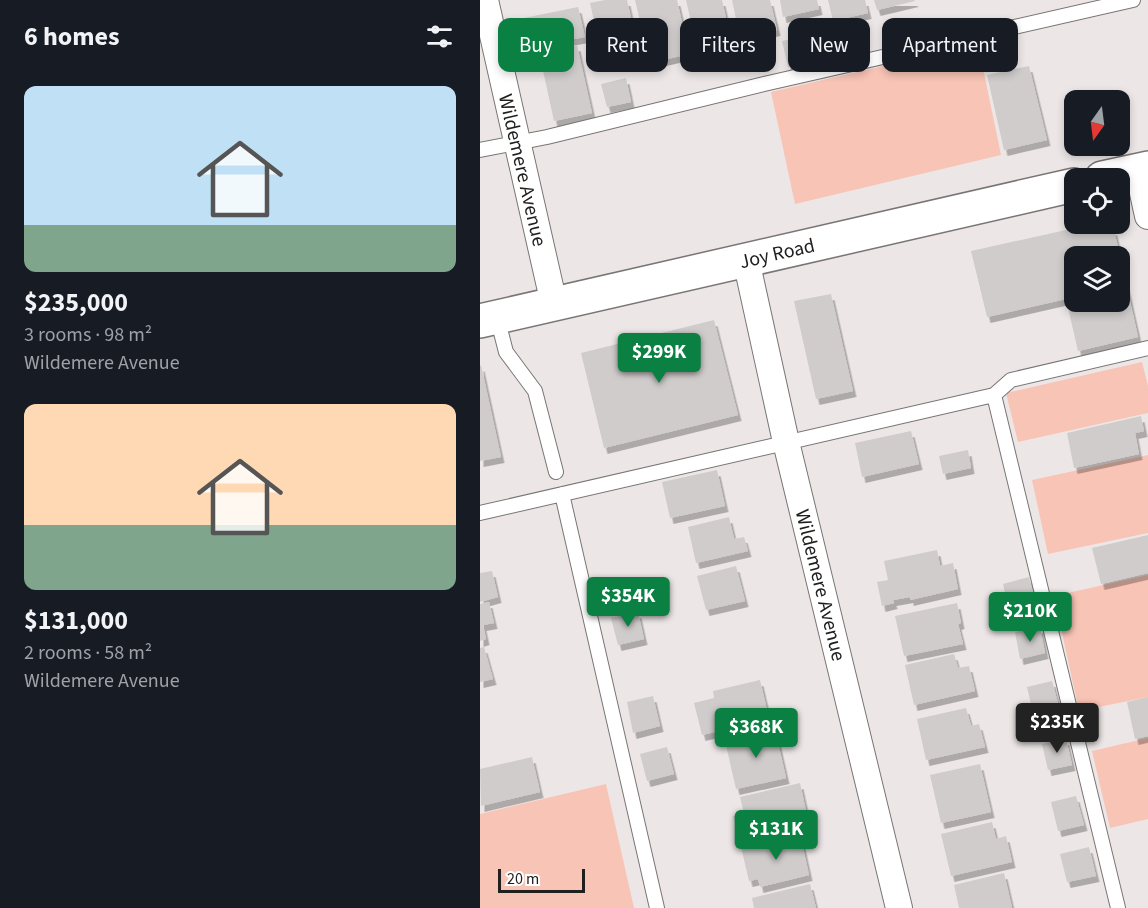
<!DOCTYPE html>
<meta charset="utf-8">
<style>
body{margin:0;font-family:"Source Sans 3",sans-serif;background:#242831;color:#f1f3f6;height:100vh;display:flex;flex-direction:column;font-size:22px;white-space:nowrap}
*{box-sizing:border-box;margin:0}
p{font-size:20px;color:#9ea1a6}
.icon{flex:none;width:33px;height:33px;fill:none;stroke:currentColor;stroke-width:2;stroke-linecap:round;stroke-linejoin:round}
.map{position:relative;flex:1;overflow:hidden}
.drawer{display:flex;flex-direction:column;background:#171b24;width:480px}
.drawer>*{flex:none}
.hud{position:absolute;left:18px;top:18px;width:560px;height:54px;display:flex;gap:12px}
.needle{width:39px;rotate:194deg}
.tools{position:absolute;left:584px;top:90px;display:grid;gap:12px}
.tools a{display:grid;place-items:center;width:66px;height:66px;border-radius:12px;background:#171b24;box-shadow:0 3px 9px #0003;font-size:30px}
.scale{position:absolute;left:18px;bottom:15px;width:87px;box-sizing:border-box;padding-left:6px;border:3px solid #21201f;border-top:0;font-size:16px;line-height:21px;white-space:nowrap;color:#21201f;-webkit-text-stroke:4px #fff;paint-order:stroke}
.price{position:absolute;translate:-50% -51px;padding:0 14px;border-radius:6px;background:#0b8043;color:#fff;font-size:20px;line-height:39px;filter:drop-shadow(0 2px 3px #0008)}
.price::after{content:'';position:absolute;left:50%;top:36px;width:18px;height:14px;margin-left:-9px;background:inherit;clip-path:polygon(0 0,100% 0,50% 100%)}
.price.on{background:#222;color:#fff}
ul{padding:0;list-style:none}
li{display:grid;align-content:center;gap:12px;height:318px;padding:0 24px}
li span{display:grid;place-items:center;height:186px;border-radius:12px;color:#555}
li>.icon{margin-inline-start:auto}
span .icon{width:108px;height:108px;fill:#fffc;stroke-width:1}
li b{font-size:26px}
h2{display:flex;justify-content:space-between;align-items:center;height:72px;padding:0 24px;font-size:26px}
.pill{padding:0 21px;border-radius:12px;background:#171b24;box-shadow:0 3px 9px #0003;font-size:21px;line-height:54px}
.pill.on{background:#0b8043;color:#fff}
main{display:flex;flex:1;min-height:0}
.map>svg:first-child{display:block}
</style>
<main>
<section class="drawer">
<h2>6 homes<svg class="icon" aria-label="filters" viewBox="0 0 24 24"><path d="M4 7h16M4 17h16"/><circle cx="9" cy="7" r="2"/><circle cx="15" cy="17" r="2"/></svg></h2>
<ul>
<li><span style="background:linear-gradient(#bfe0f5 75%,#7fa58c 0)"><svg class="icon" aria-label="home" viewBox="0 0 24 24"><path d="M3 11l9-7 9 7M6 9v11h12V9"/></svg></span><div><b>$235,000</b><p>3 rooms · 98 m²</p><p>Wildemere Avenue</p></div></li>
<li><span style="background:linear-gradient(#ffd9b3 65%,#7fa58c 0)"><svg class="icon" aria-label="home" viewBox="0 0 24 24"><path d="M3 11l9-7 9 7M6 9v11h12V9"/></svg></span><div><b>$131,000</b><p>2 rooms · 58 m²</p><p>Wildemere Avenue</p></div></li>
</ul>
</section>
<div class="map">
<svg width="668" height="908" viewBox="0 0 668 908">
<defs>
<filter id="shadow"><feDropShadow dx="3.5" dy="6" stdDeviation="0" flood-color="#0004"/></filter>
</defs>
<rect width="100%" height="100%" fill="#ece7e6"/>
<path fill="#f8c4b6" d="M498,44L521,155L315,204L291,92Z
M662,362L668,386V413L538,442L526,393Z
M668,455V533L568,554L552,480Z
M668,575V697L599,711L574,596Z
M668,738V819L630,828L612,751Z
M126,784L154,908H0V814Z"/>
<path fill="#d0cccb" fill-rule="evenodd" filter="url(#shadow)" d="M125,0H147L160,59L124,66L110,3Z
M155,0H197L209,54L170,63Z
M206,0H242L250,36L216,43Z
M252,0H290L297,30L260,38Z
M300,0H337L339,9L303,17Z
M348,0H385L388,13L353,21Z
M394,0H434L435,1L397,10Z
M98,7L105,37L83,41L84,48L97,45L112,113L74,121L60,57L53,59L44,18Z
M331,35L337,61L308,67L302,41Z
M549,66L567,140L524,150L507,75Z
M146,78L151,102L127,107L121,84Z
M613,224H625L634,230L658,337L598,351L586,299L507,317L491,251ZM594,256H639V302H594Z
M351,294L373,391L336,399L314,301Z
M234,320L258,415L124,448L101,353Z
M1,365L21,457L0,461V366Z
M661,416L664,431L655,433L659,454L594,468L587,433Z
M431,431L439,464L382,477L375,443Z
M488,450L491,468L463,474L459,456Z
M237,470L245,506L190,518L182,482Z
M249,517L254,539L264,537L268,551L216,563L208,527Z
M668,535V573L621,584L612,548Z
M457,550L460,566L473,563L478,589L430,600V597L413,600L414,603L402,606L397,582L408,580L404,561Z
M256,566L265,601L226,610L217,576Z
M12,571L18,597L0,602V573Z
M549,577L556,604L529,611L523,584Z
M9,602L14,623L3,625L6,639L0,641V604Z
M477,603L481,623L478,624L483,644L424,656L415,616Z
M158,612L164,639L138,645L131,618Z
M560,627L565,653L540,659L535,632Z
M4,647L13,679L0,682V648Z
M474,654L478,668L489,666L495,691L434,705L425,665Z
M280,680L289,719L222,735L214,703L234,698L233,691Z
M572,681L579,707L553,713L547,687Z
M173,696L180,726L153,733L147,702Z
M668,697V736L655,739L647,702Z
M486,708L491,726L499,724L505,747L446,760L437,719Z
M295,729L306,778L256,789L245,741Z
M586,739L592,765L568,770L562,744Z
M187,747L194,774L167,781L160,754Z
M52,757L60,792L1,806L0,769Z
M500,764L511,812L461,823L450,775Z
M320,783L327,816L316,818L318,827L260,841L253,816L264,813L260,797Z
M596,796L604,825L578,831L571,802Z
M512,822L516,839L526,836L532,862L471,876L461,834Z
M320,834L329,875L280,887L278,879L269,881L261,847Z
M609,847L616,876L587,882L580,854Z
M524,873L532,908H479L474,885Z
M330,884L336,908H274L272,898Z"/>
<g fill="none" stroke-linecap="round" stroke-linejoin="round">
<g stroke="#797574" stroke-width="16">
<path id="service" d="M0,150L67,137L284,84L653,0
M17,317L26,352L55,391L76,472
M514,395L638,908
M82,494L177,908
M0,513L514,395L531,380L668,348"/>
</g>
<g stroke="#797574" stroke-width="28">
<path id="minor" d="M5,0L74,304
M658,170L668,216
M266,260L306,442L419,908"/>
</g>
<g stroke="#797574" stroke-width="36">
<path id="tertiary" d="M622,178L668,168
M0,321L594,185"/>
</g>
<use href="#service" stroke="#fff" stroke-width="14"/>
<use href="#minor" stroke="#fff" stroke-width="26"/>
<use href="#tertiary" stroke="#fff" stroke-width="33"/>
</g>
<g text-anchor="middle" stroke-width="5" stroke-linejoin="round" paint-order="stroke">
<g font-size="20" fill="#21201f" stroke="#fff">
<text transform="translate(43 170) rotate(77)" y="7">Wildemere Avenue</text>
<text transform="translate(297 253) rotate(-13)" y="7">Joy Road</text>
<text transform="translate(341 585) rotate(76)" y="7">Wildemere Avenue</text>
</g>
</g>
</svg>
<div class="tools">
<a><svg class="needle" viewBox="-14 -14 28 28"><path d="M0-13l5 13h-10z" fill="#e53935"/><path d="M0 13l5-13h-10z" fill="#9ea1a6"/></svg></a>
<a><svg class="icon" aria-label="locate" viewBox="0 0 24 24"><circle cx="12" cy="12" r="6"/><path d="M12 2v4M12 18v4M2 12h4M18 12h4"/></svg></a>
<a><svg class="icon" aria-label="layers" viewBox="0 0 24 24"><path d="M12 4l9 5-9 5-9-5zM3 14l9 5 9-5"/></svg></a>
</div>
<div class="scale">20 m</div>
<b class="price" style="left:179px;top:384px">$299K</b>
<b class="price" style="left:148px;top:628px">$354K</b>
<b class="price" style="left:550px;top:643px">$210K</b>
<b class="price on" style="left:577px;top:754px">$235K</b>
<b class="price" style="left:276px;top:759px">$368K</b>
<b class="price" style="left:296px;top:861px">$131K</b>
<div class="hud">
<a class="pill on">Buy</a>
<a class="pill">Rent</a>
<a class="pill">Filters</a>
<a class="pill">New</a>
<a class="pill">Apartment</a>
</div>
</div>
</main>
